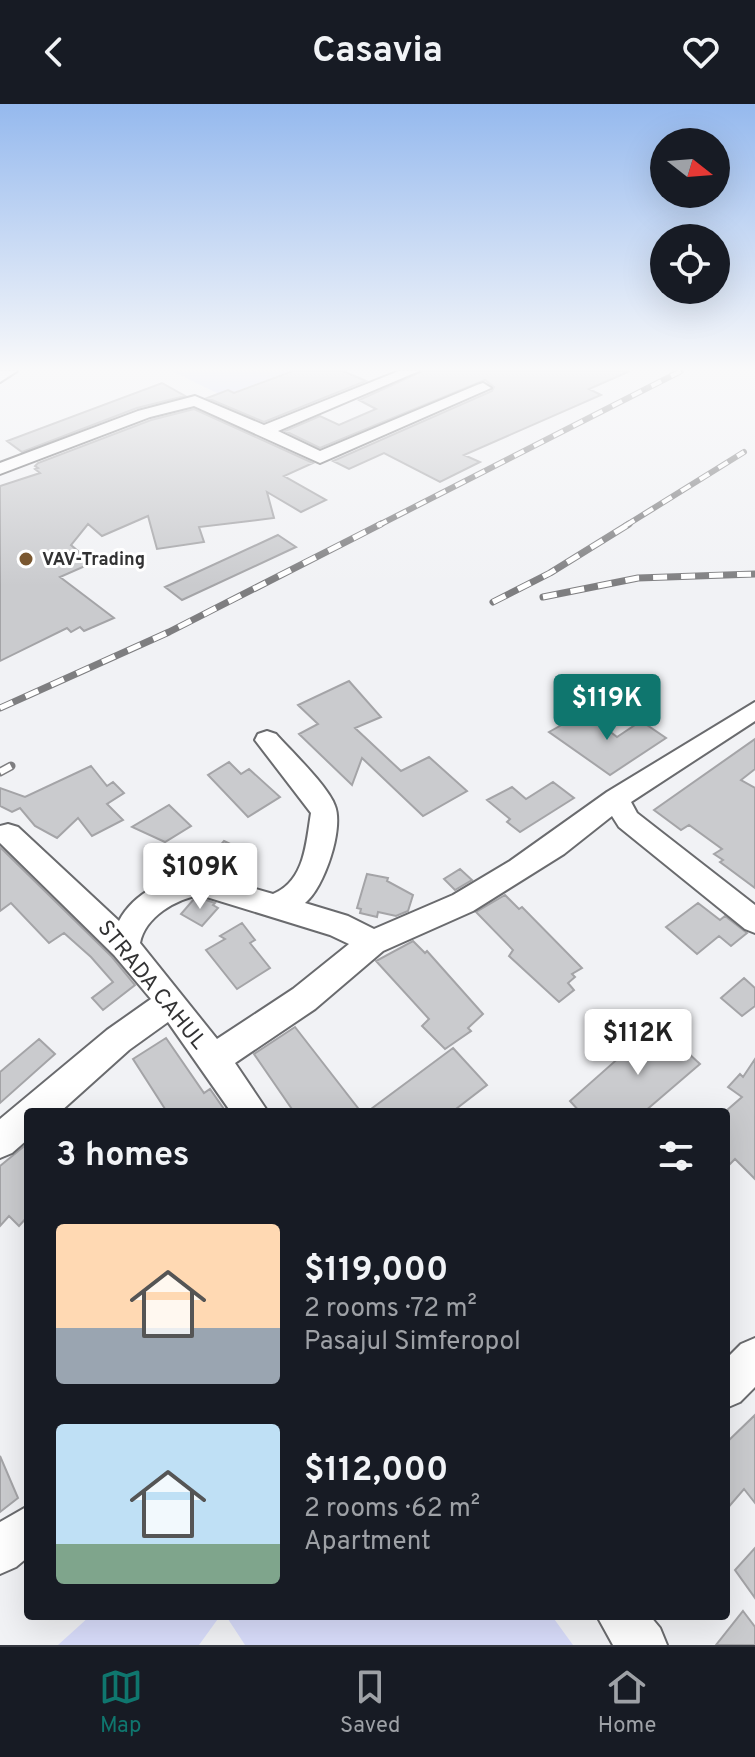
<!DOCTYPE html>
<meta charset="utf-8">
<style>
body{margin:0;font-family:Overpass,sans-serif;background:#242831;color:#f1f3f6;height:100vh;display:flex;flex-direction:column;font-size:30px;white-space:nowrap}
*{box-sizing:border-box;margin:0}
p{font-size:26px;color:#9ea1a6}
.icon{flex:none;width:44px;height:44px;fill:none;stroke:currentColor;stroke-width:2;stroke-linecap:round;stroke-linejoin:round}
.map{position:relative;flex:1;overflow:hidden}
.side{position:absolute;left:24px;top:1004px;width:706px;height:512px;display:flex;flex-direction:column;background:#171b24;border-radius:8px;box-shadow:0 8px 32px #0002}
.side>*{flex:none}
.needle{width:52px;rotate:107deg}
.fabs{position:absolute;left:650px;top:24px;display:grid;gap:16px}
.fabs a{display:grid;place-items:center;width:80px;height:80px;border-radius:50%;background:#171b24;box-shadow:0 8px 32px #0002;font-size:40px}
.price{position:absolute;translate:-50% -68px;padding:0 18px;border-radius:8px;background:#fff;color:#222;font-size:26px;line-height:52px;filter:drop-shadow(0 2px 4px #0008)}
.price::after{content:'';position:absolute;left:50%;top:48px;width:24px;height:18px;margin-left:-12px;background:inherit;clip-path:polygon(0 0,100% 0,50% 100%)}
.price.active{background:#0f766e;color:#fff}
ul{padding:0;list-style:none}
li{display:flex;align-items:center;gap:24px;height:200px;padding:0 32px}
li span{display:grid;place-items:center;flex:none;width:224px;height:160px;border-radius:8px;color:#555}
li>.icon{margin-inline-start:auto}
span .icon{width:96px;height:96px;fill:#fffc;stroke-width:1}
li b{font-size:34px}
h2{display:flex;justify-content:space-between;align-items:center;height:96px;padding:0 32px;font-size:34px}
header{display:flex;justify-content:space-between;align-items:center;height:104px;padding:0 32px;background:#171b24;font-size:36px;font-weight:700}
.tab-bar{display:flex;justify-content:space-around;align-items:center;height:112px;border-top:2px solid #363941;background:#171b24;font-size:22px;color:#9ea1a6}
.tab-bar a{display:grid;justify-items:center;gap:4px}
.tab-bar .active{color:#0f766e}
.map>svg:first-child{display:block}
</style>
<header><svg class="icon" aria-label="back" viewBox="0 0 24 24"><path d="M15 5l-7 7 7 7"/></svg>Casavia<svg class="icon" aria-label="heart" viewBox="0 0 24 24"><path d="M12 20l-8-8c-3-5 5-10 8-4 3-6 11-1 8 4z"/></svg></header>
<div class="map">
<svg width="755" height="1541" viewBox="0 0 755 1541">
<rect width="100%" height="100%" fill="#f1f2f5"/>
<path fill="#d8dcfa" d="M172,267H290L223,292Z
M90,1512H220L199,1541H58Z
M226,1512H552L573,1541H245Z"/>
<path fill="#cacbce" stroke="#a4a4a7" stroke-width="2" d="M293,267H343L366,277L264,318L207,294L228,286L234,289Z
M423,267H630L589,285L601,291L464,351L480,358L440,378L384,349L349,365L333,357L492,287L494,283L485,276L320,344L285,327L320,312L339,321L376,305L359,296Z
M162,279L185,292L137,304L22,348L7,337Z
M194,305L313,359L284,372L326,396L301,408L267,388L274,414L199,423L204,438L157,445L148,412L102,432L88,420L71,441L92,459L60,473L114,514L84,527L80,523L71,528L67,524L0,557V382L40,369L35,365L38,364L35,362L38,359L151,316Z
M278,431L296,443L182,496L165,483Z
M349,577L381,613L355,624L401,667L429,653L467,687L423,712L362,654L352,681L299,630L318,620L298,601Z
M585,608L617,633L641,617L666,634L610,671L549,628Z
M755,635V665L741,676L755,684V784L720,758L723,756L714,750L722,745L689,721L681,726L654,706Z
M229,658L241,670L249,665L280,693L248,713L208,671Z
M91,662L107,682L113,678L124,689L107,700L123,716L92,732L78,714L57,734L35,722L20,704L12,708L0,702V684L25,693Z
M553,678L574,694L520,728L507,718L510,715L487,696L512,683L526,695Z
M169,701L191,722L165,738L132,723Z
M224,737L243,746L224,767L206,758Z
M0,743L112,853L135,881L103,906L92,894L113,878L91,853L64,829L49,839L11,799L0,807Z
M460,765L472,776L455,786L444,775Z
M367,770L388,774L387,777L413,791L408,807L396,812L378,808L377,813L360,809L361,805L357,804Z
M505,791L519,805L522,803L582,864L572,870L575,873L568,879L574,886L559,898L509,852L513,846L476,808Z
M200,794L215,799L213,801L218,804L202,822L181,810L194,795Z
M698,799L720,816L725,812L747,829L731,842L719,832L697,850L666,823Z
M242,819L255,836L250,839L270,864L237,885L206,846L225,835L220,832Z
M413,837L425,849L427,847L483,910L468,924L471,927L445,945L422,922L429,915L376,857Z
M744,874L755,884V902L742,912L721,894Z
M295,923L361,1008H294L254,950Z
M661,924L700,960L644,1008H580L570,997L631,943L634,946Z
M166,934L204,989L210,985L226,1008H167L133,955Z
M39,935L55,950L0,999V968Z
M453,944L487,981L452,1008H367Z
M755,955V1075L735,1055L726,1064V1007L742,993L728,983L740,970L743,973Z
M28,1039V1112L19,1122L9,1112L0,1122V1062Z
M755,1311V1399L744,1385L726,1406V1339Z
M0,1352L18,1394L0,1408Z
M755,1444V1494L735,1466Z
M743,1507L755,1523V1541H716Z"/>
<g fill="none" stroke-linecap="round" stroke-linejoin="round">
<g stroke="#6a6b6e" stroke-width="4">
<path id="minor" d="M0,267H17L0,278Z
M399,267H419L278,327L320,347L477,281L483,279L491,284L320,359L194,302L150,313L0,370V359L138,307L195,292L264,321Z
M755,598V617L631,698L637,709L755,801V829L745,825L619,723L612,712L564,750L473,807L383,847L315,905L235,959L268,1008H231L168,918L129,946L60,1008H28V1035L12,1049L0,1054V1015L107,926L151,895L114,851L0,739V722L8,720L18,723L119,817C134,788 169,773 200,769L273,790C305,777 306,739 311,709L255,636L258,630L267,627L276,630C291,647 328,682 335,702C344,725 324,784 305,799L348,812L374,825L453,791L510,757L607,688ZM200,791L330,831L349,840L293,885L217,935L140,839C145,813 176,795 200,791Z
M755,1234V1283L740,1298L726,1304V1255L741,1240Z
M28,1402V1453L16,1463L0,1470V1418Z
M597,1512H650L660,1524L667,1541H613Z"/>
</g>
<use href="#minor" fill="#fff" fill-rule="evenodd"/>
<g stroke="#7e7e80" stroke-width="6">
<path id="rail-far2" d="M377,422L681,267
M625,422L744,348"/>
</g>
<g stroke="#7e7e80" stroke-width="7">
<path id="rail-far1" d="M543,493L638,474L755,470
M493,498L550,469L629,420
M0,604L169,528L381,420"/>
</g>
<g stroke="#7e7e80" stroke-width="9">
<path id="rail" d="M0,668L11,662"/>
</g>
<use href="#rail-far2" stroke="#fff" stroke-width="4" stroke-dasharray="11" stroke-linecap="butt"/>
<use href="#rail-far1" stroke="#fff" stroke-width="5" stroke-dasharray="14" stroke-linecap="butt"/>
<use href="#rail" stroke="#fff" stroke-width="6" stroke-dasharray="17" stroke-linecap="butt"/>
</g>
<linearGradient id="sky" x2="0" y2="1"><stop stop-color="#95b9ee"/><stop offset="0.55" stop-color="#f9f9fa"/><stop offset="1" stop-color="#f9f9fa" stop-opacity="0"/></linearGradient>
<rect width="755" height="482" fill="url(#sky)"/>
<circle fill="#7a5730" stroke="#fff" stroke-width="3" cx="26" cy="455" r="8"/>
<g text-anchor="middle" stroke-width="6" stroke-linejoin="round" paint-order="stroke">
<g font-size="18" font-weight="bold" fill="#323233" stroke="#fff" text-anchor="start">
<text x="42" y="461">VAV-Trading</text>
</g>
<g font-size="22" fill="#323233" stroke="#fff">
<text transform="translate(153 880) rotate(51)" y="8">STRADA CAHUL</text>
</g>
</g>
</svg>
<div class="fabs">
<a><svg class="needle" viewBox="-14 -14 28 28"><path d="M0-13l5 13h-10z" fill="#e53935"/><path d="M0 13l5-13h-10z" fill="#9ea1a6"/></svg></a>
<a><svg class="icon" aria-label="locate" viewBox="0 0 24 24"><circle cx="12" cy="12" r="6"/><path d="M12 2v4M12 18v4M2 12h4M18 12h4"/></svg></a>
</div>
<b class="price active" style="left:607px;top:638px">$119K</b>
<b class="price" style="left:200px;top:807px">$109K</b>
<b class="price" style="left:638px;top:973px">$112K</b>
<section class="side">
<h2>3 homes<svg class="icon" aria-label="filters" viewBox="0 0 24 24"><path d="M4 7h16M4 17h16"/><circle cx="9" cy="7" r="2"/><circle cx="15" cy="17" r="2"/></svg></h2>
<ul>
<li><span style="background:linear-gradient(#ffd9b3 65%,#9aa5b1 0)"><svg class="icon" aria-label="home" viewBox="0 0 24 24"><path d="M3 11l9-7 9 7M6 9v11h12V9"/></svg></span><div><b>$119,000</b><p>2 rooms · 72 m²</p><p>Pasajul Simferopol</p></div></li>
<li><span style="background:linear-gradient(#bfe0f5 75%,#7fa58c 0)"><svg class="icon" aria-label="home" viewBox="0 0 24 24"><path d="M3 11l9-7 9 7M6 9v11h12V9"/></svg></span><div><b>$112,000</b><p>2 rooms · 62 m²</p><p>Apartment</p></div></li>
</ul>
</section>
</div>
<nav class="tab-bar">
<a class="active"><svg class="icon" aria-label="map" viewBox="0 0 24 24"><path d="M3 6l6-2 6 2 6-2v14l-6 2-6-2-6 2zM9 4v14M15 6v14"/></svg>Map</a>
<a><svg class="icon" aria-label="saved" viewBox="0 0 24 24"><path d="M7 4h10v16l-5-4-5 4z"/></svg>Saved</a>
<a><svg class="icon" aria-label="home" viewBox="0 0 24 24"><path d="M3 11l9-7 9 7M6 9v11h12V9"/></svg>Home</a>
</nav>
